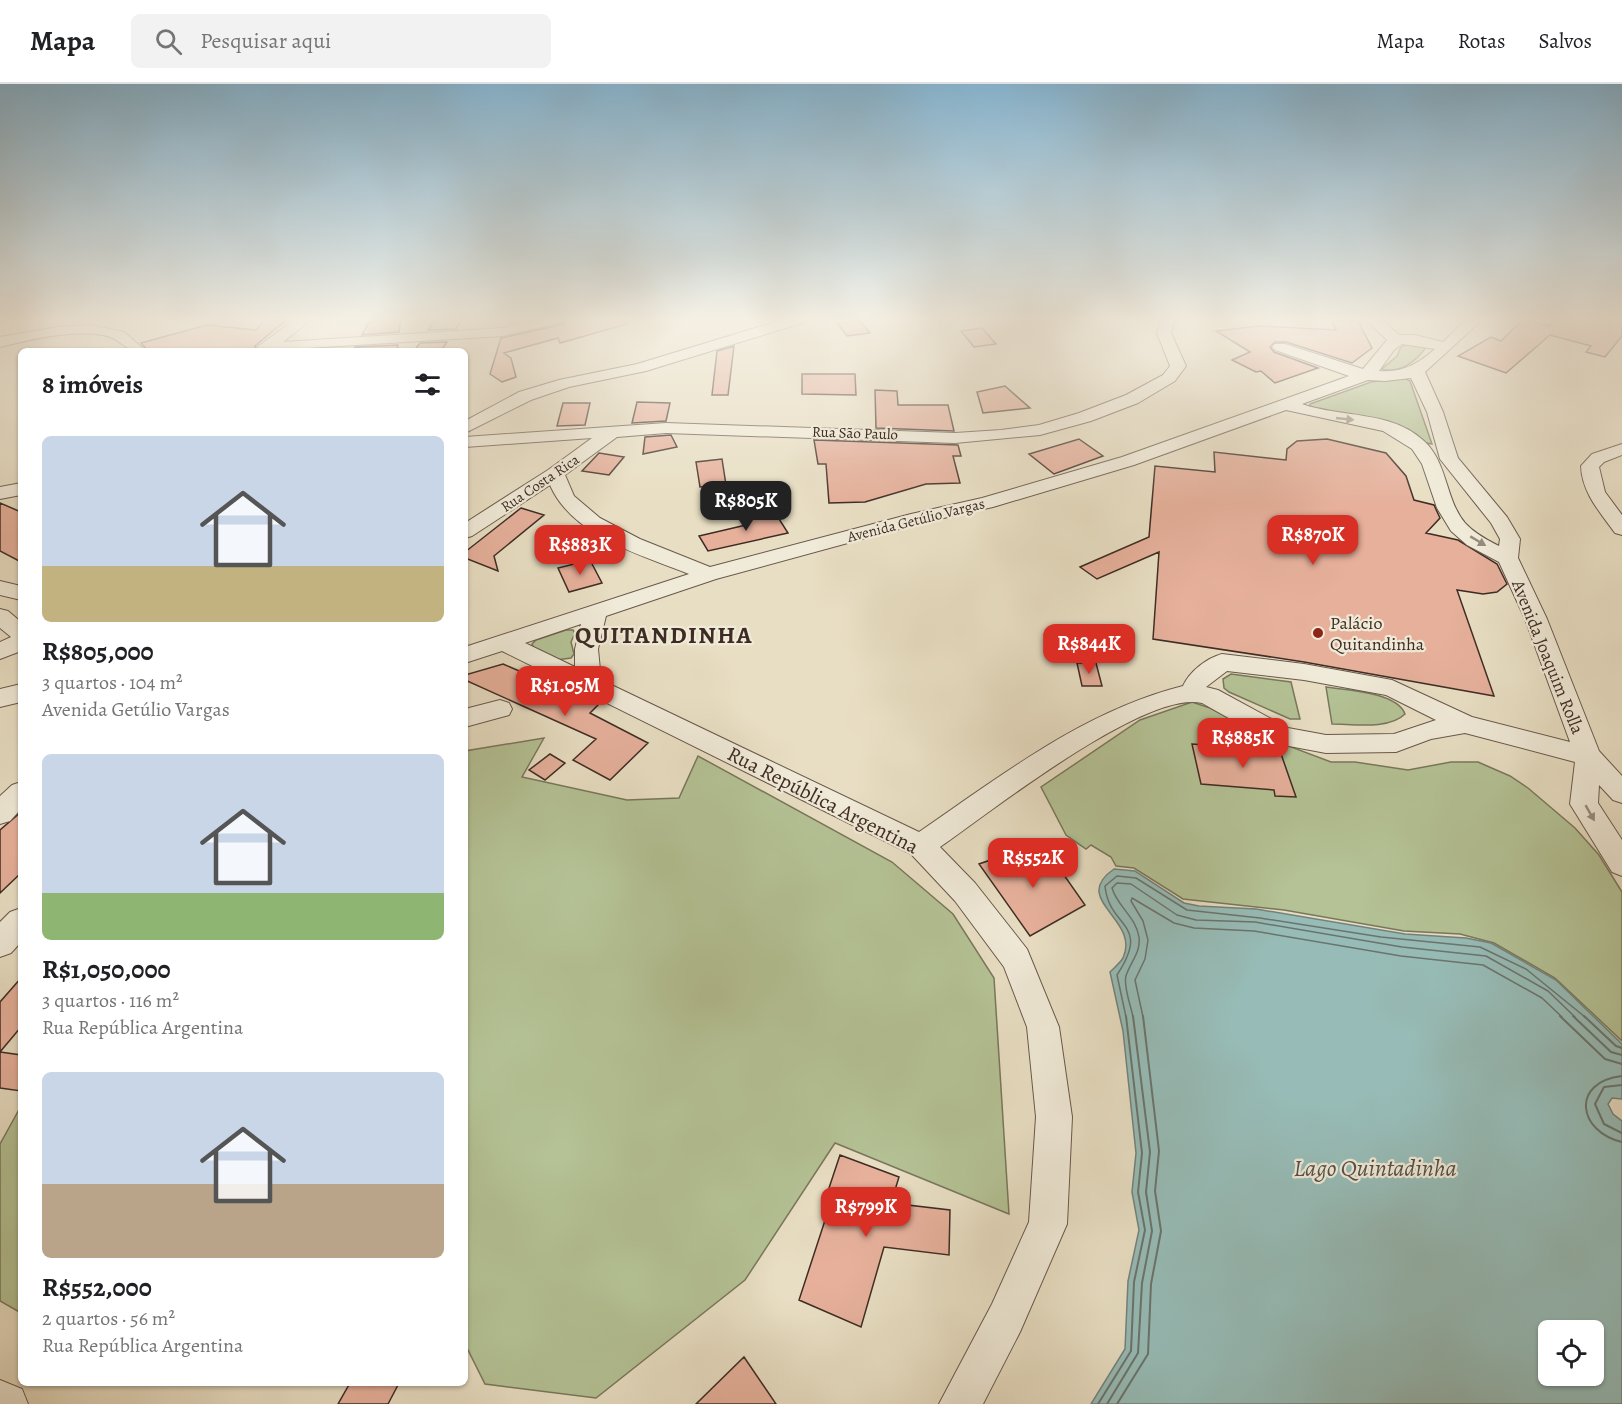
<!DOCTYPE html>
<html lang="pt">
<meta charset="utf-8">
<style>
body{margin:0;font-family:Alegreya,serif;background:#f2f2f2;color:#202124;height:100vh;display:flex;flex-direction:column;font-size:22px;white-space:nowrap}
*{box-sizing:border-box;margin:0}
p{font-size:20px;color:#757577}
.icon{flex:none;width:33px;height:33px;fill:none;stroke:currentColor;stroke-width:2;stroke-linecap:round;stroke-linejoin:round}
.map{position:relative;flex:1;overflow:hidden}
.panel{position:absolute;left:18px;top:264px;width:450px;height:1038px;display:flex;flex-direction:column;background:#fff;border-radius:9px;box-shadow:0 2px 4px #0004}
.panel>*{flex:none}
.buttons{position:absolute;left:1538px;top:1236px;display:grid;gap:12px}
.buttons a{display:grid;place-items:center;width:66px;height:66px;border-radius:9px;background:#fff;box-shadow:0 2px 4px #0004;font-size:30px}
.price{position:absolute;translate:-50% -51px;padding:0 14px;border-radius:12px;background:#d93025;color:#fff;font-size:20px;line-height:39px;filter:drop-shadow(0 2px 3px #0008)}
.price::after{content:'';position:absolute;left:50%;top:36px;width:18px;height:14px;margin-left:-9px;background:inherit;clip-path:polygon(0 0,100% 0,50% 100%)}
.price.current{background:#222;color:#fff}
ul{padding:0;list-style:none}
li{display:grid;align-content:center;gap:12px;height:318px;padding:0 24px}
li span{display:grid;place-items:center;height:186px;border-radius:9px;color:#555}
li>.icon{margin-inline-start:auto}
span .icon{width:108px;height:108px;fill:#fffc;stroke-width:1}
li b{font-size:26px}
h2{display:flex;justify-content:space-between;align-items:center;height:72px;padding:0 24px;font-size:26px}
header{display:flex;align-items:center;gap:36px;box-sizing:border-box;height:84px;padding:0 30px;background:#fff;border-bottom:2px solid #e0e0e0}
header strong{font-size:28px}
nav{display:flex;gap:33px;margin-inline-start:auto;font-size:21px}
.search{width:420px;height:54px;background:#f2f2f2;display:flex;align-items:center;gap:15px;box-sizing:border-box;padding:0 21px;border-radius:9px;color:#757577;font-size:22px}
.map>svg:first-child{display:block}
</style>
<header>
<strong>Mapa</strong>
<div class="search"><svg class="icon" aria-label="search" viewBox="0 0 24 24"><circle cx="10" cy="10" r="6"/><path d="M15 15l6 6"/></svg>Pesquisar aqui</div>
<nav><a>Mapa</a><a>Rotas</a><a>Salvos</a></nav>
</header>
<div class="map">
<svg width="1622" height="1320" viewBox="0 0 1622 1320">
<rect width="100%" height="100%" fill="#e8dec3"/>
<filter id="stains"><feTurbulence type="fractalNoise" baseFrequency=".00333" numOctaves="4"/><feColorMatrix values="0 0 0 0 .2 0 0 0 0 .09 0 0 0 0 .02 0 0 0 .5 -.17"/></filter>
<radialGradient id="worn" r=".72"><stop offset=".6" stop-color="#630" stop-opacity="0"/><stop offset="1" stop-color="#630" stop-opacity=".3"/></radialGradient>
<path fill="#b4c295" stroke="#79775c" stroke-width="1.5" d="M1412,259L1426,263C1417,277 1399,290 1382,285L1397,272L1401,263Z
M1404,294L1410,297L1432,360C1414,358 1397,343 1380,337C1358,328 1329,334 1310,323V320L1371,298Z
M566,546H573L575,549L571,558L574,570L571,574L556,576L534,565L532,560L536,556Z
M1231,590L1291,598L1300,635H1290L1229,608L1224,604L1223,595Z
M1326,603C1346,606 1397,608 1405,630C1389,646 1353,640 1332,640Z
M1192,618L1210,624L1262,652L1331,678H1355L1408,686L1451,678H1478L1510,692L1528,704L1575,744L1599,771L1622,808V957L1555,894L1494,859L1460,850L1404,847L1284,826L1183,815L1134,784L1116,782L1111,773L1091,761L1086,765L1066,751L1041,703L1140,636Z
M544,654L522,693L627,716L679,714L698,672L892,778L953,830L994,894L1009,1130L835,1059L745,1196L596,1314L485,1300L465,1260V667Z
M21,1022V1229L0,1217V1060Z"/>
<path fill="#97bcb7" stroke="#73827c" stroke-width="1.5" fill-rule="evenodd" d="M1114,785L1135,787L1184,819L1199,822L1256,825L1405,850L1466,854L1491,859L1556,896L1622,960V1015L1612,1014L1608,1020L1613,1030L1622,1037V1320H1091L1125,1265L1128,1197L1139,1146L1132,1108L1136,1069L1123,947L1110,888C1114,884 1120,879 1123,874C1141,835 1069,816 1114,785ZM1548,1246H1593V1292H1548Z"/>
<g fill="none" stroke-linecap="round" stroke-linejoin="round">
<path stroke="#6a746e" stroke-width="1.5" d="M1126,933L1117,891C1152,838 1109,845 1105,802L1117,792L1136,794L1187,826L1260,834L1381,853L1480,863L1526,885L1585,933
M1133,933C1131,922 1123,902 1126,892C1130,878 1141,869 1139,853C1136,833 1117,822 1112,804L1117,799L1131,800L1177,831L1196,836L1255,838L1402,863L1486,872L1548,907L1575,933
M1143,933L1135,896L1145,875L1148,856L1143,837L1131,817L1132,814L1174,839L1194,844L1254,847L1401,872L1483,881L1542,914L1562,933"/>
<path stroke="#6a746e" stroke-width="2" d="M1560,932L1605,975L1622,980
M1573,932L1611,968L1622,971
M1584,932L1616,962L1622,964
M1622,992C1570,998 1578,1048 1622,1058
M1622,1001L1604,1003L1595,1020L1604,1040L1622,1049
M1098,1320L1131,1267L1134,1198L1145,1146L1138,1108L1142,1069L1126,932
M1107,1320L1138,1269L1142,1199L1152,1147L1146,1108L1150,1068L1133,932
M1117,1320L1148,1270L1151,1200L1161,1147L1155,1107L1159,1067L1143,932"/>
</g>
<path fill="#e6b09b" stroke="#3e2c24" stroke-width="1.5" d="M265,235H287L255,262L256,267H148L141,259L207,241L256,246Z
M382,235H401L399,248L362,251L369,238L382,237Z
M436,235H462L456,245L428,246Z
M567,235H627V240L560,259L558,254L504,269L511,274L516,293L502,298L490,290L501,254L564,240Z
M834,235H858L870,249L847,252Z
M1523,235L1550,242L1551,235H1622V252L1605,273L1586,268L1591,262L1550,251L1506,289L1458,272L1491,253L1501,257Z
M1332,237H1358L1372,264L1352,279L1286,258H1275L1270,263L1274,268L1318,284L1275,299L1261,287L1256,288L1232,276L1250,268L1216,247L1259,242L1336,246Z
M982,244L996,260L974,263L961,247Z
M447,258L441,267H414L420,259Z
M398,261L397,267H353L355,263Z
M734,262L728,311H712L717,267Z
M802,290H855L856,311L802,310Z
M1005,302L1030,324L983,329L977,308Z
M875,306L897,307L898,321H948L954,347L876,344Z
M637,318L670,319L666,337L632,339Z
M563,319H590L585,341L557,342Z
M671,351L677,363L643,370L645,353Z
M1079,355L1103,372L1054,390L1029,370Z
M1327,355L1386,369L1406,392L1414,416L1434,421L1440,434L1426,449L1458,456L1497,480L1507,500L1497,508L1483,510L1457,506L1494,612L1304,578L1153,555L1159,468L1097,495L1080,483L1149,453L1155,382L1215,388L1214,368L1286,376L1287,365L1297,357Z
M814,356L958,361L961,372H953L960,399L926,400L865,418L829,419L826,380H818Z
M599,369L624,373L609,391L582,387Z
M722,375L726,401L700,403L696,378Z
M0,419L21,428V478L0,467Z
M521,424L544,431L494,472L498,487L465,474V468Z
M774,427L788,449L708,467L699,452L746,441L741,434Z
M590,476L602,499L569,508L558,484Z
M1077,579H1096L1102,602H1082Z
M503,580L598,621L590,629L648,659L610,696L573,676L596,655L465,596V591Z
M1192,660L1280,667L1296,713L1275,712L1274,706L1201,700Z
M550,670L565,679L545,696L529,686Z
M21,728V789L0,809V746Z
M1014,768L1019,774L1035,768L1039,774L1050,771L1085,821L1030,852L979,780Z
M21,894V943L0,968L21,971V1007L0,1004V918Z
M840,1071L899,1093L891,1119L950,1126L949,1171L884,1163L861,1243L799,1216L832,1115L826,1113Z
M744,1273L776,1320H696Z
M350,1299H399L388,1320H338Z"/>
<g fill="none" stroke-linecap="round" stroke-linejoin="round">
<g stroke="#68584c" stroke-width="2">
<path id="minor" d="M296,235H312L283,258L503,244L540,235H565L563,238L503,252L259,267L257,264L260,261Z
M785,235H807L805,238L646,287L569,303L531,316L465,349V337L519,308L559,296L637,280Z
M1161,235H1175L1171,249L1186,282L1175,297L1138,319L1091,337L1040,351L955,359L666,349L617,353L565,391L574,412L600,434L640,455L710,483L911,430L982,414L1122,373L1349,292L1275,266L1272,263L1275,260H1285L1363,285L1387,256L1365,235H1381L1399,251H1415L1443,258L1467,235H1483L1425,288L1443,328L1458,374L1507,433L1520,455L1518,474L1547,535L1599,667L1622,692V719L1613,716L1599,701L1598,719L1622,756V792L1612,788L1570,720L1575,678L1465,649L1431,655L1396,668L1326,669L1273,659L1202,619C1146,605 989,729 940,763L975,799L1027,865L1059,943L1072,1033L1067,1140L1020,1248L983,1320H939L992,1220L1029,1138L1036,1033L1027,943L1004,883L955,817L911,770L502,567L465,579V563L689,490C641,471 572,452 550,401L472,452L465,454V439L548,386L592,354L465,363V353L666,339L955,349L1001,346L1039,341L1079,329L1126,311L1163,291L1170,282L1157,249ZM1402,260L1435,265C1418,280 1402,289 1379,287L1394,266ZM1411,294L1427,328L1440,375L1491,439L1500,455L1499,462C1487,456 1474,449 1465,439C1445,415 1448,379 1424,357C1391,326 1341,334 1302,320L1368,296L1385,297ZM1286,326L1383,347L1412,365L1422,380L1437,424L1451,447L1467,461L1499,478L1525,535L1570,658L1472,633L1392,596L1304,580L1222,570C1207,574 1190,587 1183,602C1084,627 1002,691 919,748L601,596L598,565L606,532L716,495L921,439L993,423L1134,381ZM581,540L575,565V583L525,559ZM1227,587L1304,596L1386,611L1436,636L1394,650L1326,651L1288,644L1218,606L1206,603Z
M89,241L124,248L146,267C120,267 124,255 103,251C69,246 33,255 0,263V253L58,243Z
M1622,360V371L1604,378L1599,383L1605,408L1622,431V451L1615,449C1600,428 1582,409 1581,382L1592,370Z
M21,399V411L0,415V403Z
M0,497L21,502V516L0,511Z
M0,525L8,527L21,538V567L0,575V558L11,553L0,544Z
M21,600V618L0,623V605Z
M500,616L509,619L512,625L509,631L465,643V625Z
M21,698V725L10,737L0,740V712L12,701Z
M21,824V858L11,869L0,873V838L10,828Z
M0,1296L22,1305L28,1320H0Z"/>
</g>
<use href="#minor" fill="#f0ead8" fill-rule="evenodd"/>
</g>
<defs><path id="oneway-solid" d="M-6-.8H1V-3.2L6.5 0L1 3.2V.8H-6Z" transform="scale(1.5)"/></defs>
<g fill="#978b7e">
<use href="#oneway-solid" transform="translate(1345 335) rotate(6)"/>
<use href="#oneway-solid" transform="translate(1478 457) rotate(31)"/>
<use href="#oneway-solid" transform="translate(1590 729) rotate(60)"/>
</g>
<linearGradient id="sky" x2="0" y2="1"><stop stop-color="#87b7d4"/><stop offset="0.56" stop-color="#f5f0e4"/><stop offset="1" stop-color="#f5f0e4" stop-opacity="0"/></linearGradient>
<rect width="1622" height="420" fill="url(#sky)"/>
<circle fill="#8f2418" stroke="#f0ead8" stroke-width="2" cx="1318" cy="549" r="6"/>
<g text-anchor="middle" stroke-width="4.5" stroke-linejoin="round" paint-order="stroke">
<g font-size="15" fill="#3e2c24" stroke="#f0ead8">
<text transform="translate(855 349) rotate(2)" y="5">Rua São Paulo</text>
<text transform="translate(540 399) rotate(-34)" y="5">Rua Costa Rica</text>
<text transform="translate(916 436) rotate(-14)" y="5">Avenida Getúlio Vargas</text>
</g>
<g font-size="18" fill="#3e2c24" stroke="#f0ead8" text-anchor="start">
<text x="1330" y="545">Palácio<tspan x="1330" dy="21">Quitandinha</tspan></text>
</g>
<g font-size="18" fill="#3e2c24" stroke="#f0ead8">
<text transform="translate(1548 573) rotate(68)" y="6">Avenida Joaquim Rolla</text>
</g>
<g font-size="21" fill="#3e2c24" stroke="#f0ead8">
<text transform="translate(823 716) rotate(27)" y="7">Rua República Argentina</text>
</g>
<g font-size="24" font-weight="bold" letter-spacing="1.5" fill="#3e2c24" stroke="#f0ead8">
<text x="664" y="559">QUITANDINHA</text>
</g>
<g font-size="24" font-style="italic" fill="#545049" stroke="#f0ead8">
<text x="1375" y="1092">Lago Quintadinha</text>
</g>
</g>
<rect width="100%" height="100%" filter="url(#stains)"/>
<rect width="100%" height="100%" fill="url(#worn)"/>
</svg>
<div class="buttons">
<a><svg class="icon" aria-label="locate" viewBox="0 0 24 24"><circle cx="12" cy="12" r="6"/><path d="M12 2v4M12 18v4M2 12h4M18 12h4"/></svg></a>
</div>
<b class="price current" style="left:746px;top:448px">R$805K</b>
<b class="price" style="left:1313px;top:482px">R$870K</b>
<b class="price" style="left:580px;top:492px">R$883K</b>
<b class="price" style="left:1089px;top:591px">R$844K</b>
<b class="price" style="left:565px;top:633px">R$1.05M</b>
<b class="price" style="left:1243px;top:685px">R$885K</b>
<b class="price" style="left:1033px;top:805px">R$552K</b>
<b class="price" style="left:866px;top:1154px">R$799K</b>
<section class="panel">
<h2>8 imóveis<svg class="icon" aria-label="filters" viewBox="0 0 24 24"><path d="M4 7h16M4 17h16"/><circle cx="9" cy="7" r="2"/><circle cx="15" cy="17" r="2"/></svg></h2>
<ul>
<li><span style="background:linear-gradient(#c9d6e8 70%,#c2b280 0)"><svg class="icon" aria-label="home" viewBox="0 0 24 24"><path d="M3 11l9-7 9 7M6 9v11h12V9"/></svg></span><div><b>R$805,000</b><p>3 quartos · 104 m²</p><p>Avenida Getúlio Vargas</p></div></li>
<li><span style="background:linear-gradient(#c9d6e8 75%,#8fb573 0)"><svg class="icon" aria-label="home" viewBox="0 0 24 24"><path d="M3 11l9-7 9 7M6 9v11h12V9"/></svg></span><div><b>R$1,050,000</b><p>3 quartos · 116 m²</p><p>Rua República Argentina</p></div></li>
<li><span style="background:linear-gradient(#c9d6e8 60%,#b9a48a 0)"><svg class="icon" aria-label="home" viewBox="0 0 24 24"><path d="M3 11l9-7 9 7M6 9v11h12V9"/></svg></span><div><b>R$552,000</b><p>2 quartos · 56 m²</p><p>Rua República Argentina</p></div></li>
</ul>
</section>
</div>
